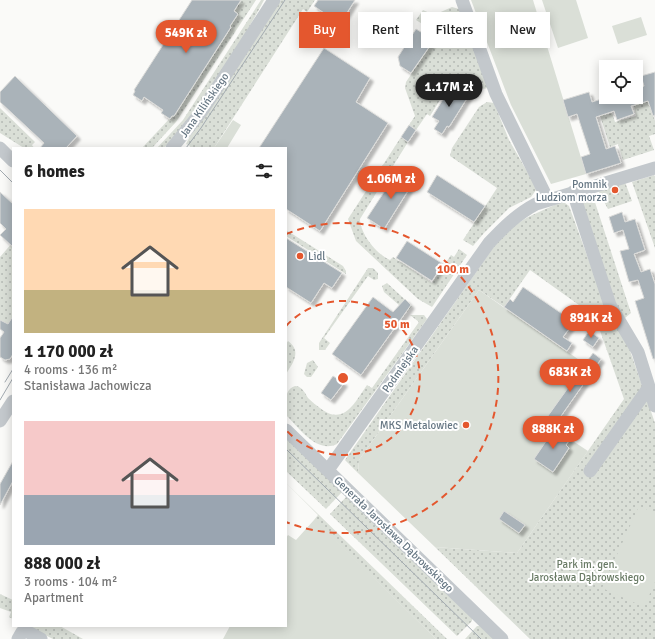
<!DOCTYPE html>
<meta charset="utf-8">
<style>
body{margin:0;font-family:Signika,sans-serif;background:#f6f6f6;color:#222;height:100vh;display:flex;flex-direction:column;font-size:15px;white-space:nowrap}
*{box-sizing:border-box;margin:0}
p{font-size:13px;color:#767676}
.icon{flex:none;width:22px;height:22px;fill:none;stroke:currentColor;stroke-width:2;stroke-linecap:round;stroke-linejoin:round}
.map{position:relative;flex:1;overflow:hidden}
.sheet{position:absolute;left:12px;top:147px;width:275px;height:480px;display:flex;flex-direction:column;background:#fff;border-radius:0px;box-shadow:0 2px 10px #0003}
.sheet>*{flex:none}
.top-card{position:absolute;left:299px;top:12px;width:296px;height:36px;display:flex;gap:8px}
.fabs{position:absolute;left:599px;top:60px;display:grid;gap:8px}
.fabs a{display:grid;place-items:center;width:44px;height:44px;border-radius:0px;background:#fff;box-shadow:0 2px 10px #0003;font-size:20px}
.price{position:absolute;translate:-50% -34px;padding:0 9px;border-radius:14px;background:#e4572e;color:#fff;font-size:13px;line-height:26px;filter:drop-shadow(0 1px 2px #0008)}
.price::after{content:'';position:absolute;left:50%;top:24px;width:12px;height:9px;margin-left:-6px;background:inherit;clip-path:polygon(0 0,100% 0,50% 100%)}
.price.current{background:#222;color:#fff}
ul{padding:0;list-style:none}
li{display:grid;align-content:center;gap:8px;height:212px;padding:0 12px}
li span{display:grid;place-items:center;height:124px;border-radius:0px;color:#555}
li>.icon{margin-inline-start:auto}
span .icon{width:72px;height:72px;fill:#fffc;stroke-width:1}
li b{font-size:17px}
h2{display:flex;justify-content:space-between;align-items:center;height:48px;padding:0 12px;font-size:17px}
.chip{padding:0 14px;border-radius:0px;background:#fff;box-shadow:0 2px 10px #0003;font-size:14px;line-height:36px}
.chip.current{background:#e4572e;color:#fff}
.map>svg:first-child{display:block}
</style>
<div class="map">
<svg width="655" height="639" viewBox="0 0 655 639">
<defs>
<pattern id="grass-dots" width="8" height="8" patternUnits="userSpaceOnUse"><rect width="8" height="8" fill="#dadfd7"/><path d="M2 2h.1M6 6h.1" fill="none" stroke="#b4b9b4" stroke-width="1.8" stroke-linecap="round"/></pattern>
<filter id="shadow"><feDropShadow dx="3.5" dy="3.5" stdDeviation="1" flood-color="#0004"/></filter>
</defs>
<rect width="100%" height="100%" fill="#fafaf8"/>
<path fill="url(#grass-dots)" d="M241,0H256L176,122L152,148H142L172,116H174L231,28L230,26L238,14L234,11Z
M261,0H264C237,51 204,102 166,146L163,148H157L183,120Z
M281,0H315L307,12L303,9L214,148H189L190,146L186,144L190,136Z
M452,7L459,9L488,88C472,91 467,86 453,79L430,116L427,114L416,130L409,125L415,116L405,88L406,82L438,34L416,20L423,10L434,15Z
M646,94L655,121V134L649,136L654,150L623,160L618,144L610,147L598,109L603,108L605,115L612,113L615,122L636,116L634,106L638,104L636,97Z
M487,102L494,103L509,140L536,187V190L531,197L509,208L484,233L473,246L463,240L497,188L450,156L452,148L479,107Z
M0,108L35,142L32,145L34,148H24L0,133Z
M401,137L408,142L360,219C360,233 376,254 390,260L393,257L432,283L451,255L454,257L459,249L467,255L432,307L418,299L356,241L348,219Z
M654,175L655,176V248L632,182Z
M625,182L632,201L608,209L602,198L600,199L599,190Z
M592,193L631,313L625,318L617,309L582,202L583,196Z
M559,203H565L569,206L607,310L593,315L530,270L504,307L479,290L359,460L358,473L345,460L495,245L515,225L528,217Z
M286,230L343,266L346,271V274L286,236Z
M13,242V327L0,320V257Z
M368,268H373L378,273V279L374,280L368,276L324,338L330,343L325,350H319V343Z
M387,283L412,306L407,312L384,292L382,286Z
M410,315H424L427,319L337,444C317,454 299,428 286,415C286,405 283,390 295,386C302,386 305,393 308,398C312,402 316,405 320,408C344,427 355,402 367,385L372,388L419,322Z
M612,318L627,342L655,423V639H530L435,547L517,553L624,399L598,325Z
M288,341C302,351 293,363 286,374V344Z
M313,360L318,367L311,377H307L304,374L307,363Z
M286,437L342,492L326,509L286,471Z
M286,483L447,639H436L314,520L318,515Z
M347,496L472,618V621L457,636L330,514Z
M0,594L13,600V619L9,617L11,612L0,608Z
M27,626H60L83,639H53Z
M477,626H480L494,639H465Z"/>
<path fill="#dadfd7" d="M471,0H533L586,174L551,184L511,105Z
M542,0H576L588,38L558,48Z
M641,17L647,35L618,44L612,26Z
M233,120L241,125L227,148H214Z
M479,290L585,364L544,422L588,451L517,553L435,547L358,473L359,460Z
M639,506L655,513V582L644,607L602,588Z
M314,520H315L436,639H223L230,626H286V538L288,535L296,540Z"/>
<path fill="#aab3b9" stroke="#dcdcda" filter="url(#shadow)" d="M192,0H241L234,11L238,14L230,26L231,27L174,116H172L170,119L161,113L163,110L144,97L142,101L133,95L135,91L134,90Z
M318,0H355L340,24L314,6Z
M416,29L434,40L411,73L400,66L398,57Z
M324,48L370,78L356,102L388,123L320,231L286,209V148H259Z
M655,72V115L653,116L648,101L631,106L634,114L617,120L614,111L596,117L606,149L615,146L621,163L586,174L581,157L590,154L577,114L568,117L563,100L589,92L592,102L608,97H636V89L644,86L641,76Z
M15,76L77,136L66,148H40L44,143L0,102V92Z
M452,85L469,95L449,127L447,126L442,134L434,129L439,121L432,117Z
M409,125L416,130L408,142L401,137Z
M398,171L414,181L384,229L367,218Z
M437,175L485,206L474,222L427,192Z
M0,192L13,204V247L0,235L6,229L0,223Z
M622,212L625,222L635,219L645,250L634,254L641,272L650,269L655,284V359H653L635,301L644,298L638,280L629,282L620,251L629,249L623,230L614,233L609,217Z
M286,238L342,273L332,288L324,283L311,303L286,287Z
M407,241L443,264L432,281L396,258Z
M523,287L574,322L563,337L572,343L567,351L504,307L510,299L513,302Z
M373,297L393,312L405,299L411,305L361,375L332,354Z
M13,316V354L10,359L5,360L0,357V338L4,332L0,329V320L8,324Z
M589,331L599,338L593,347L583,340Z
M593,353L601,359L549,433L540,427Z
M333,376L344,383L331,400L321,393Z
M555,428L570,439L566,445L569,448L553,472L534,459Z
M13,461V481L0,505V484Z
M504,511L525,525L519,533L499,519Z"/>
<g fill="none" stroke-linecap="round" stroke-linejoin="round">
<path stroke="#c3c8cc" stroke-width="13" d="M462,0L496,94L548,200
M0,148L13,161
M172,148L202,111L274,0
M573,192L610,305L638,352L655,406
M0,421L13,401
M286,430L502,639
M328,470L489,243C503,228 517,214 536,204L655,168
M590,471L649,387
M18,639L22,632L26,631L41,639"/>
<path stroke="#a2aab0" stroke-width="1" d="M186,148L201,128L285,0
M0,170L13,183
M5,382L13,369
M0,400L13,378
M286,449L481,639"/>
</g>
<g fill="none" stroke="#e4572e" stroke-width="2" stroke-dasharray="7 5">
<path d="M286 326A77 77 0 1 1 286 430"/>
<path d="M286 234A155 155 0 1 1 286 522"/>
</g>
<g fill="#e4572e" stroke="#fff" stroke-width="1.5">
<circle cx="615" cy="190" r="4"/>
<circle cx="300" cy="256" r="4"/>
<circle cx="466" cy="425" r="4"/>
</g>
<g text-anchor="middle" stroke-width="4" stroke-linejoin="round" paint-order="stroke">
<g font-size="11" fill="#657683" stroke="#fff">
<text transform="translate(204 105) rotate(-55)" y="4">Jana Kilińskiego</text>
<text transform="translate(400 369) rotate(-55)" y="4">Podmiejska</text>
<text transform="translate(394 534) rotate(44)" y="4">Generała Jarosława Dąbrowskiego</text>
</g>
<g font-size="11" fill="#657683" stroke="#fff" text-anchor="end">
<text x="607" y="188">Pomnik<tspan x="607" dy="13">Ludziom morza</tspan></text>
<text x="308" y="260" text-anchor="start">Lidl</text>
<text x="458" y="429">MKS Metalowiec</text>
</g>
<g font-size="11" fill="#687a64" stroke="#fff">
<text x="587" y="568">Park im. gen.<tspan x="587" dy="13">Jarosława Dąbrowskiego</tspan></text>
</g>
</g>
<circle cx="343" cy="378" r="6" fill="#e4572e" stroke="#fff" stroke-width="2"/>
<g font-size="12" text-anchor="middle" font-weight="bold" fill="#e4572e" stroke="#fff" stroke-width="4" stroke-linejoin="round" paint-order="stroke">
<text x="453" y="273">100 m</text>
<text x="397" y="328">50 m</text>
</g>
</svg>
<div class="fabs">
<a><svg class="icon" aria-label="locate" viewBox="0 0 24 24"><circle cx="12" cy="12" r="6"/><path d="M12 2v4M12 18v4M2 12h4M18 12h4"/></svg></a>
</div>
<b class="price" style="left:186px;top:54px">549K zł</b>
<b class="price current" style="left:449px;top:108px">1.17M zł</b>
<b class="price" style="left:391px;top:200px">1.06M zł</b>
<b class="price" style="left:591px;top:339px">891K zł</b>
<b class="price" style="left:570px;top:393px">683K zł</b>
<b class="price" style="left:553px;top:450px">888K zł</b>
<div class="top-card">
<a class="chip current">Buy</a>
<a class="chip">Rent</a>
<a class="chip">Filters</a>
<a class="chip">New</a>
</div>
<section class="sheet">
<h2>6 homes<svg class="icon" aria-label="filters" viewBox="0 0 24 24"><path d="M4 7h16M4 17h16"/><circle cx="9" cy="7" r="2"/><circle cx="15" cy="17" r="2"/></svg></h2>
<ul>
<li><span style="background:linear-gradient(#ffd9b3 65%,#c2b280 0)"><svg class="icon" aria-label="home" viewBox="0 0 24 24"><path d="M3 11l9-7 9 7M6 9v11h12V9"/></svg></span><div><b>1 170 000 zł</b><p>4 rooms · 136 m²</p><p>Stanisława Jachowicza</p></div></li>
<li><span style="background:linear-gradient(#f6c9c9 60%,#9aa5b1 0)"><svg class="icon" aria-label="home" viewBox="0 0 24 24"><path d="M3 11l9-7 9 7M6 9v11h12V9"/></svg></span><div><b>888 000 zł</b><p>3 rooms · 104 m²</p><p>Apartment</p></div></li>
</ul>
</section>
</div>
